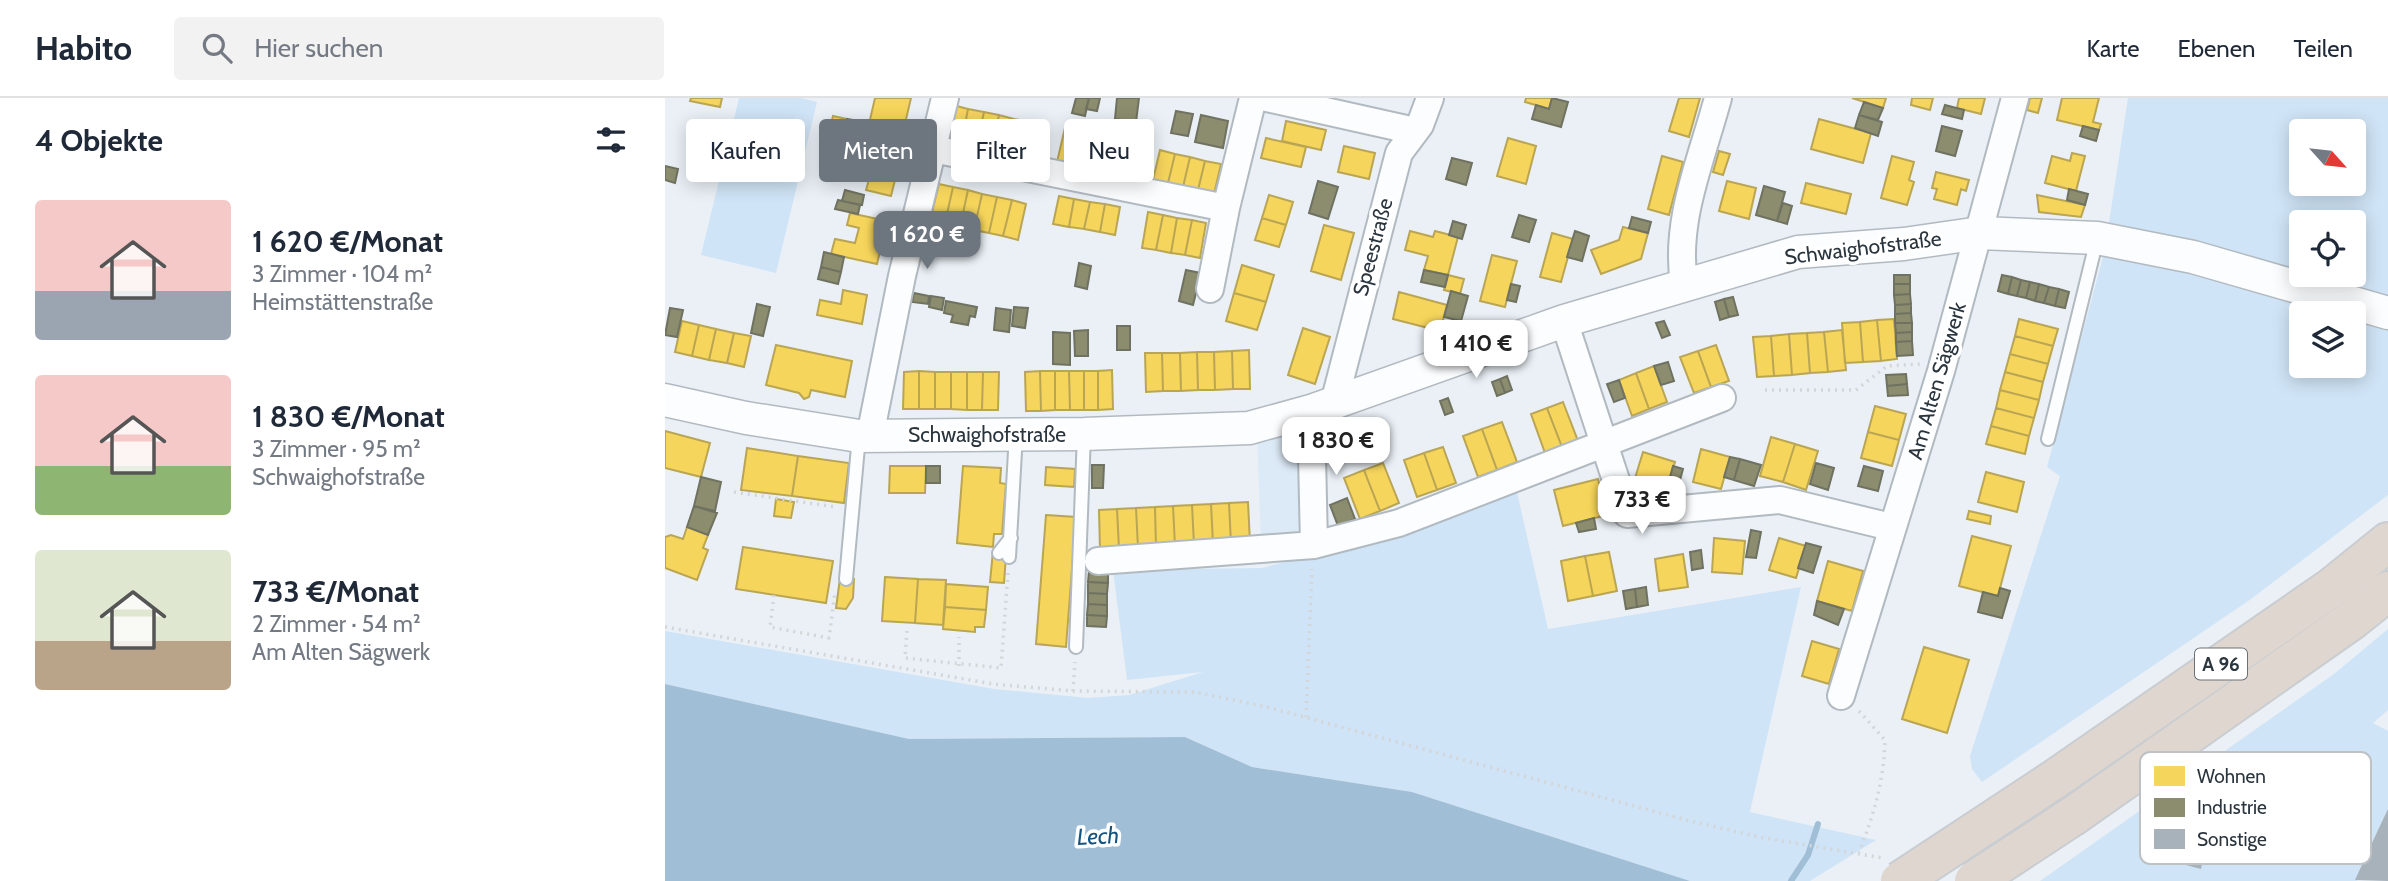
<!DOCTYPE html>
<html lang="de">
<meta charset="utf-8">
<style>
body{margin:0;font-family:Cabin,sans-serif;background:#f2f2f3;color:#1f2937;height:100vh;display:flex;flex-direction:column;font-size:26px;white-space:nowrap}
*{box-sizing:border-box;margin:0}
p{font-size:23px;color:#747a83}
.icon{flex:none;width:38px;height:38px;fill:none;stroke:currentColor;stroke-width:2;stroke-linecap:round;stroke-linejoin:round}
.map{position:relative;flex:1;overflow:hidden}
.details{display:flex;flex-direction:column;background:#fff;width:665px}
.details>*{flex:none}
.hud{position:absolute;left:21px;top:21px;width:665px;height:63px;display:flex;gap:14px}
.needle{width:46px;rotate:117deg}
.buttons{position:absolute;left:1624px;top:21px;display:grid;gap:14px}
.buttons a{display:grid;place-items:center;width:77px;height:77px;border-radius:7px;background:#fff;box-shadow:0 4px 18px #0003;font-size:35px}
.price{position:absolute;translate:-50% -60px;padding:0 16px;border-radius:14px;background:#fff;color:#222;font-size:23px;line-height:46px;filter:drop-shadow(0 2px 4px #0008)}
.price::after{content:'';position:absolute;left:50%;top:42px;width:21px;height:16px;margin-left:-10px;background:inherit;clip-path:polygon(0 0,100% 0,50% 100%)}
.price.selected{background:#6d767e;color:#fff}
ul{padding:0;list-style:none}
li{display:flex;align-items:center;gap:21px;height:175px;padding:0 35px}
li span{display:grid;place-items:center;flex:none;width:196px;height:140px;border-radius:7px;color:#555}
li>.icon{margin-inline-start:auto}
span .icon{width:84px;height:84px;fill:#fffc;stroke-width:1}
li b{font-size:30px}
h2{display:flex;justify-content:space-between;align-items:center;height:84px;padding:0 35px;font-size:30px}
.tag{padding:0 24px;border-radius:7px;background:#fff;box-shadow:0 4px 18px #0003;font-size:24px;line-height:63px}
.tag.selected{background:#6d767e;color:#fff}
header{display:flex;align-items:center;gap:42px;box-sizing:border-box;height:98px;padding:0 35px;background:#fff;border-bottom:2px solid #e0e1e3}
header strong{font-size:33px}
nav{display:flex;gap:38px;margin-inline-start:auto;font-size:24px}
.search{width:490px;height:63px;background:#f2f2f3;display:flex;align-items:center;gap:18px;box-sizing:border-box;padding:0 24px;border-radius:7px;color:#747a83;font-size:26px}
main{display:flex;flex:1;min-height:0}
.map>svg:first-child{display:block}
</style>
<header>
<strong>Habito</strong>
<div class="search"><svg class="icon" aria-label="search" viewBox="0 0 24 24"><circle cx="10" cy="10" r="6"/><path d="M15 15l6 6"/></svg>Hier suchen</div>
<nav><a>Karte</a><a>Ebenen</a><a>Teilen</a></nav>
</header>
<main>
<section class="details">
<h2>4 Objekte<svg class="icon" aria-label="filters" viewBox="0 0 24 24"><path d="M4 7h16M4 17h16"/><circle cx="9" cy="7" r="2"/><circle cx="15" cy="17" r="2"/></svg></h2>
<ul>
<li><span style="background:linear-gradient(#f6c9c9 65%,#9aa5b1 0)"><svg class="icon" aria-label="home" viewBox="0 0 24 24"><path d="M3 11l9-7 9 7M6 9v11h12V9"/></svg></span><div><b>1 620 €/Monat</b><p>3 Zimmer · 104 m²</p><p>Heimstättenstraße</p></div></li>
<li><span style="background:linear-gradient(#f6c9c9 65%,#8fb573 0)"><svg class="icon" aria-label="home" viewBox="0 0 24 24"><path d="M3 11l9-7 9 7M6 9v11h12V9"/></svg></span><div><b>1 830 €/Monat</b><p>3 Zimmer · 95 m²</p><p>Schwaighofstraße</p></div></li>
<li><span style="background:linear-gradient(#dfe7d0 65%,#b9a48a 0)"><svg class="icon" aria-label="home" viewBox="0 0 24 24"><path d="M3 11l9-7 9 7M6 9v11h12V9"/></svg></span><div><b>733 €/Monat</b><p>2 Zimmer · 54 m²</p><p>Am Alten Sägwerk</p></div></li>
</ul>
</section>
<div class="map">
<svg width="1723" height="783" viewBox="0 0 1723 783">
<rect width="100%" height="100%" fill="#eaf0f6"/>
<path fill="#dce9f6" d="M642,334L646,442L596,444L592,335Z"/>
<path fill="#cfe4f6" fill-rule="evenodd" d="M74,0H136L152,4L111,175L36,157Z
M1463,0H1723V397L1586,501L1317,684L1307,671L1305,658L1395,378L1382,369L1440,151ZM1636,33H1689V86H1636ZM1636,124H1689V177H1636ZM1636,215H1689V268H1636Z
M852,394L883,531L1136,489L1085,714L1211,742L1145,783H1025L747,694L587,669L520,639L244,641L0,586V533L329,591L423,600L464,597L538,574L462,582L448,472L597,470L736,433Z
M1723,531V612L1708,625L1723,633V711L1692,783H1375L1669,576Z"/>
<path fill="#a0bed6" d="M0,586L244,641L520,639L587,669L747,694L1025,783H0Z"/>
<path fill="#f6d55c" stroke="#b9a553" stroke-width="2" d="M26,0H57L55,9L25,3Z
M210,0H246L238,34L204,26Z
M861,0H887L884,11L860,4Z
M1014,0H1035L1024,39L1004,33Z
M1187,0H1221L1218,10Z
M1247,0H1268L1265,12L1246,7Z
M1294,0H1320L1316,16L1292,10Z
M1365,0H1377L1373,15L1362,12Z
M1397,0H1434L1428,24L1436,26L1434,32L1392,22Z
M288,7L303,11L297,42L281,38Z
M303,11L319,14L312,45L297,42Z
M319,14L334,17L327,49L312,45Z
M334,17L349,21L342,52L327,49Z
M168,18L182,21L180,34L165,31Z
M349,21L365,24L358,56L342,52Z
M1154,21L1206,35L1198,65L1146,51Z
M621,23L661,32L656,52L617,43Z
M365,24L380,28L373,59L358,56Z
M400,30L418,34L410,68L392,64Z
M170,32L198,37L195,52L166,46Z
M418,34L436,38L428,72L410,68Z
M436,38L453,42L445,76L428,72Z
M601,40L641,49L636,69L596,60Z
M843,40L871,48L861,86L832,78Z
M453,42L471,46L463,80L445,76Z
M679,48L710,55L704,81L673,74Z
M495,52L510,56L503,85L488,82Z
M1054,53L1065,56L1058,77L1048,74Z
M1407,55L1420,58L1411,93L1380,85L1387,58L1405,63Z
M510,56L525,59L518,89L503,85Z
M997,58L1018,64L1004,117L983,111Z
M1227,58L1249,64L1244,82L1249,84L1242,107L1216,100Z
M525,59L540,63L533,92L518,89Z
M199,62L233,70L226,98L201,92L205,78L195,76Z
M540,63L556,66L549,96L533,92Z
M1271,74L1304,82L1301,93L1296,91L1292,107L1269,101L1272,91L1267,90Z
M1062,83L1091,90L1084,121L1054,113Z
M1141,85L1186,96L1181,116L1136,105Z
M274,86L288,89L280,125L265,122Z
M288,89L303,92L295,129L280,125Z
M303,92L317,96L309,132L295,129Z
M317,96L332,99L324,135L309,132Z
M604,97L628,104L621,127L597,120Z
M1372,97L1420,107L1416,119L1374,114Z
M394,98L409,101L404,129L388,126Z
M332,99L347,102L338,138L324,135Z
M409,101L425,104L419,131L404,129Z
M347,102L361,106L353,142L338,138Z
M425,104L440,106L435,134L419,131Z
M440,106L455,109L450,137L435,134Z
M483,114L498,117L491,152L477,150Z
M185,115L222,123L212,166L166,156L170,141L190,145L194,130L182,127Z
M498,117L512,120L506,155L491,152Z
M512,120L527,122L520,157L506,155Z
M597,120L621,127L614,149L590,142Z
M527,122L541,125L535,160L520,157Z
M659,127L689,135L676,182L646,173Z
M958,129L983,135L976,161L936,176L926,152L954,142Z
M745,133L768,139L770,133L793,139L783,177L759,172L763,158L740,152Z
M887,135L908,141L896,184L875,179Z
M827,157L852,163L840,209L815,203Z
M577,167L609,177L601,204L569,195Z
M783,177L799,181L795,196L779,192Z
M178,192L202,197L197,226L152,217L155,202L176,206Z
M734,194L782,207L775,233L728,221Z
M569,195L601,204L592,232L561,223Z
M1229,221L1232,261L1216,263L1212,222Z
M1354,221L1393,231L1388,248L1350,238Z
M1212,222L1216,263L1198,264L1195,224Z
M17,223L34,227L27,258L10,254Z
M1195,224L1198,264L1180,265L1177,225Z
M34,227L51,231L44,262L27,258Z
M638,230L665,239L650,286L623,277Z
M51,231L69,235L62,265L44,262Z
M1177,232L1181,272L1163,274L1159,234Z
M1159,234L1163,274L1145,275L1142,235Z
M69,235L86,238L79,269L62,265Z
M1142,235L1145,275L1127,277L1124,236Z
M1124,236L1127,277L1109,278L1106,238Z
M1106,238L1109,278L1092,279L1088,239Z
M1350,238L1388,248L1383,266L1345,256Z
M111,247L187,263L180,299L146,292L144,299L139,301L134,295L101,287Z
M1051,247L1064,283L1046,289L1033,253Z
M584,252L585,291H568L567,253Z
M567,253L568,291L550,292L549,254Z
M1033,253L1046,289L1029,295L1015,259Z
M532,254H549L550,292H533Z
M532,254L533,292L516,293L515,255Z
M480,255H497L498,293L481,294Z
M497,255H515L516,293H498Z
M1345,256L1383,266L1378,284L1340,274Z
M989,268L1002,304L984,311L971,275Z
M447,272L448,311L433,312V273Z
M254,273V311H238L239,274Z
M254,273L270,274V311H254Z
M375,273L376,313H361L360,274Z
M375,273H390V312L376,313Z
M390,273H404L405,312H390Z
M404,273H419V312H405Z
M419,273H433V312H419Z
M270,274H286V311H270Z
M286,274H302V312L286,311Z
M302,274H318L317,312H302Z
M318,274H334L333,312H317Z
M1340,274L1378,284L1374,302L1335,292Z
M971,275L984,311L967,318L954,282Z
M1335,292L1374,302L1369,320L1331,310Z
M898,304L913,343L897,349L882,310Z
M1210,308L1241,316L1234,342L1203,334Z
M882,310L897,349L880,355L866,316Z
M1331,310L1369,320L1364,338L1326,328Z
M837,324L852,364L832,372L817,331Z
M1326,328L1364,338L1360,356L1321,346Z
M817,331L832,372L813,379L798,338Z
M0,333L45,345L36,379L0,370Z
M1203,334L1234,342L1227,368L1196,360Z
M1106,339L1130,346L1118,384L1095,378Z
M1130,346L1153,353L1141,392L1118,384Z
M778,349L791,385L772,392L759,355Z
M82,350L133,358L127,398L76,392Z
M1036,351L1065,359L1056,391L1028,384Z
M978,354L1010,364L999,399L967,390Z
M759,355L772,392L752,399L739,362Z
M133,358L184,365L179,405L127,398Z
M718,365L734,405L715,413L699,372Z
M225,368H261L260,395H224Z
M298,368L336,370L335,385L341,386L337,436H329L328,449L292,445Z
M381,369L410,371L409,389L380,387Z
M699,372L715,413L695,421L679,380Z
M1321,374L1359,384L1352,414L1313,404Z
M933,381L942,417L898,428L889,392Z
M111,401L129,404L126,420L109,418Z
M583,404L585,445L566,446L564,405Z
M564,405L566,446H548L546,406Z
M546,406L548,446L529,447L527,407Z
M527,407L529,447L510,448L508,408Z
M508,408L510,448L491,449L490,409Z
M490,409L491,449L473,450L471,410Z
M471,410L473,450L454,451L452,411Z
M452,411L454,451L435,452L434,412Z
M1304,413L1326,418L1325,426L1302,421Z
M381,417L411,419L401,549L371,546Z
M22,429L43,437L38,450L43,452L32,482L0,470V439L6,437L18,441Z
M1307,438L1346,448L1333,498L1294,488Z
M1049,440L1080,443L1077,476L1047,474Z
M1114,440L1141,448L1131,480L1104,472Z
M78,449L168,463L161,505L71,491Z
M328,453L341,458L339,485L325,484Z
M944,454L952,493L928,498L920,458Z
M1018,456L1023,489L994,493L990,461Z
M920,458L928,498L903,503L896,463Z
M1163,463L1198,473L1187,513L1152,503Z
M220,479L253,481L250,525L217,523Z
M175,480L189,481L188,500L181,511L171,510Z
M253,481L281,482L278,527L250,525Z
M281,486L323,489L321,512L280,509Z
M280,509L321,512L319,529H310V534L278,531Z
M1147,543L1174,551L1164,586L1137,578Z
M1259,549L1304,562L1282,635L1237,621Z"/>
<path fill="#8c8c6e" stroke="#6f7260" stroke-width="2" d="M411,0H424L420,18L407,15Z
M424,0H435L432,13L421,11Z
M452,0H474L471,24L450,21Z
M887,0L903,4L896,29L867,21L871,7L884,11Z
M1199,4L1218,10L1213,22L1194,17Z
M1280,7L1299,12L1297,21L1277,16Z
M511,13L528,16L523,38L506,35Z
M536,17L563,23L558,50L530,44Z
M1194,17L1217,24L1213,38L1190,30Z
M182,21L201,24L198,37L180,34Z
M1277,28L1297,33L1290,58L1271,53Z
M1418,28L1434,32L1431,43L1415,38Z
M787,60L807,65L801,87L781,81Z
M0,68L13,71L10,85L0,82Z
M653,83L673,89L663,121L644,115Z
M1099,88L1120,94L1112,123L1091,117Z
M1404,91L1423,96L1420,107L1402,102Z
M180,92L199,97L197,107L177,103Z
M173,102L195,107L193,116L170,111Z
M1118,105L1127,108L1122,126L1112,123Z
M854,117L871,122L864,144L847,139Z
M967,119L986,124L983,135L964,130Z
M788,123L801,127L797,141L784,137Z
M910,133L924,138L917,163L902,159Z
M159,154L179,159L176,174L156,169Z
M414,165L426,168L422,191L410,188Z
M156,169L176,174L173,186L153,181Z
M521,172L536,175L528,207L514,203Z
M759,172L783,177L780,189L756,184Z
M1229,177H1245V186H1229Z
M1337,177L1347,179L1343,196L1333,193Z
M1347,179L1356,182L1352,198L1343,196Z
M1356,182L1365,184L1361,200L1352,198Z
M1365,184L1374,186L1370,203L1361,200Z
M846,186L855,188L851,204L842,202Z
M1229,186H1245V196L1229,197Z
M1374,186L1384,189L1379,205L1370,203Z
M1384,189L1394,191L1390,208L1379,205Z
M1394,191L1404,194L1400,210L1390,208Z
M786,193L803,198L796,223L779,219Z
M249,195L264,198L263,206L247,204Z
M1245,196L1246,206L1230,207L1229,197Z
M266,198L279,200L277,212L264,209Z
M1068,199L1073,217L1064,219L1059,201Z
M1059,201L1064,219L1055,222L1050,204Z
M281,203L312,209L310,219L305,218L303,227L286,224L288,217L279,215Z
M92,206L105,209L98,238L86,235Z
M1246,206V215L1230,216V207Z
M349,209L363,210L360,230L347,228Z
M5,210L18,212L12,239L0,237Z
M331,210L346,212L344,234L329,232Z
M1246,215L1247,225H1230V216Z
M999,223L1005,237L997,240L991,225Z
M1230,225H1247V234L1231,235Z
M452,228H465V252H452Z
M423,232V258H410L409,233Z
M388,234L405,235V267L388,266Z
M1247,234V243L1231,244V235Z
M1247,243L1248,257L1232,258L1231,244Z
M1003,264L1009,283L996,287L989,268Z
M1241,276L1242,286L1222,288L1221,277Z
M842,278L847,292L840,295L835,281Z
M835,281L840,295L832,298L827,284Z
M954,282L960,300L949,304L942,286Z
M1242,286L1243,297L1223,298L1222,288Z
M783,300L788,314L780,317L775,303Z
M715,325L720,339L713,342L707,328Z
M1065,359L1075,361L1069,382L1059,379Z
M1075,361L1096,367L1089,388L1069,382Z
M1151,365L1169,370L1163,392L1145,386Z
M427,367H439L438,390H427Z
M261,368H275V385H261Z
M1008,368L1018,371L1012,393L1002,390Z
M1199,368L1218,373L1213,393L1193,388Z
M36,379L56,384L50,413L29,408Z
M682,400L690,421L673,428L665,407Z
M29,408L52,415L43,437L22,429Z
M929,420L931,431L914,434L911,425Z
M1086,432L1096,434L1091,460L1081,459Z
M1141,445L1156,449L1148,475L1133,470Z
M1036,452L1038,470L1027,472L1025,454Z
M424,473L443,474V485L423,484Z
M423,484L443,485L442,496L423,495Z
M981,489L983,507L972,509L970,491Z
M1335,490L1345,493L1337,520L1313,514L1318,494L1333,498Z
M970,491L972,509L961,511L958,493Z
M423,495L442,496V507L423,506Z
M1152,503L1179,511L1173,527L1149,517Z
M423,506L442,507V518L422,517Z
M422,517L442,518L441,529L422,528Z"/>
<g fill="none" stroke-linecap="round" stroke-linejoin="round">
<path stroke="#a0bed6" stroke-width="6" d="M1126,783L1143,757L1153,726"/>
</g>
<path fill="#a8b2bb" d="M1723,711V783L1690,782L1713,732Z
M1519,757L1538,761L1536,771L1517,766Z"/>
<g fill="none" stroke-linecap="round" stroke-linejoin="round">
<g stroke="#b2bac1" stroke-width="16">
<path id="service" d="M1383,341L1432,141
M334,455L346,440
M344,459L351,336
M181,481L194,338
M411,549L419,336"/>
</g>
<g stroke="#b2bac1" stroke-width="30">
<path id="minor" d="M602,0L750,33
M268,51L561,110L588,0
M1019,185C1009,123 1037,60 1053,0
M545,191L561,110
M899,223L962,416L1115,402L1226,429
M669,305L734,55L755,27L765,0
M646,313L649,447
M205,338L237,178L280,0
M433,463L649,447L734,425L1057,300
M1176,598L1276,273L1350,0"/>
</g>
<g stroke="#b2bac1" stroke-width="35">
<path id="tertiary" d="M0,302L81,320L194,338L419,336L584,330L646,313L899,223L1133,154L1239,146L1315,135L1432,140L1528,159L1723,215"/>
</g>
<g stroke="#c9cdd1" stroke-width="42">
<path id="motorway" d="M1387,683L1666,490L1723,444
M1408,718L1687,522L1723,493"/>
</g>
<path stroke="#d3d5d7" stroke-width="3.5" stroke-dasharray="2 5" stroke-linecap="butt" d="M1100,292H1191L1222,268L1255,266
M69,394L171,409
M109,497L105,529L164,540L170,494
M0,529L328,586L408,593L530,594L602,609L1025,723L1094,739L1218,760
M242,533L240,560L336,570L343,475
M294,568V539
M408,593L410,564
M1194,613L1220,642C1219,682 1209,717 1194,754
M641,619L647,471"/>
<use href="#service" stroke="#fcfdfe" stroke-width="12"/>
<use href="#minor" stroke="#fcfdfe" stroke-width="26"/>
<use href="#tertiary" stroke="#fcfdfe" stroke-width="32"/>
<use href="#motorway" stroke="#dfd6cf" stroke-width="38"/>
<g stroke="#c9cdd1" stroke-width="42" stroke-linecap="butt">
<path id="motorway-bridge" d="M1235,783L1387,683
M1309,783L1408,718"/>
</g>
<use href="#motorway-bridge" stroke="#dfd6cf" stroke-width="38"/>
</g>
<g text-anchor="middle" stroke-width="7" stroke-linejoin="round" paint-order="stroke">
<rect fill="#fff" stroke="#6a7278" stroke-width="2" x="1530" y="550.5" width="52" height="31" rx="5"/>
<g font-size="19" font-weight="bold" fill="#2a353e">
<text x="1556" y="573">A 96</text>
</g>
<g font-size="21" fill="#2a353e" stroke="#fff">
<text transform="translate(708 149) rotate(-75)" y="7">Speestraße</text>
<text transform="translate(1198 150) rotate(-7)" y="7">Schwaighofstraße</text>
<text transform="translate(1272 283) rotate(-74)" y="7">Am Alten Sägwerk</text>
<text x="322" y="344">Schwaighofstraße</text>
</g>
<g font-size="23" font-style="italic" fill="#14537f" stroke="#fff">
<text transform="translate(433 738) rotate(-3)" y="8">Lech</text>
</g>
</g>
<rect x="1475" y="654" width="231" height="112" rx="10" fill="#fff" stroke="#bfc2c5" stroke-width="2"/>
<rect x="1489" y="668" width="31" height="20" fill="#f6d55c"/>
<rect x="1489" y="700" width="31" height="19" fill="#8c8c6e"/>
<rect x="1489" y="731" width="31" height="20" fill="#a8b2bb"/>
<g font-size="19" fill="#2a353e">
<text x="1532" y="685">Wohnen</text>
<text x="1532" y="716">Industrie</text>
<text x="1532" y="748">Sonstige</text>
</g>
</svg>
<div class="buttons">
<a><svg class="needle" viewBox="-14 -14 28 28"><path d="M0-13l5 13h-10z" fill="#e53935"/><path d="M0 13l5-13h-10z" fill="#747a83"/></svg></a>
<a><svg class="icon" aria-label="locate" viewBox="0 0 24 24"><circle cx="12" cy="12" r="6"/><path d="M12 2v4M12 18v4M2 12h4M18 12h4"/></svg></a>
<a><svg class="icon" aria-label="layers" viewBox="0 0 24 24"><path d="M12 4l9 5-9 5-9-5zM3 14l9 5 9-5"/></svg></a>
</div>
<b class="price selected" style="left:262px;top:173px">1 620 €</b>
<b class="price" style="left:811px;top:282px">1 410 €</b>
<b class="price" style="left:671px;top:379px">1 830 €</b>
<b class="price" style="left:977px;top:438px">733 €</b>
<div class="hud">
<a class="tag">Kaufen</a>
<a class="tag selected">Mieten</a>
<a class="tag">Filter</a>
<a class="tag">Neu</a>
</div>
</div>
</main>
